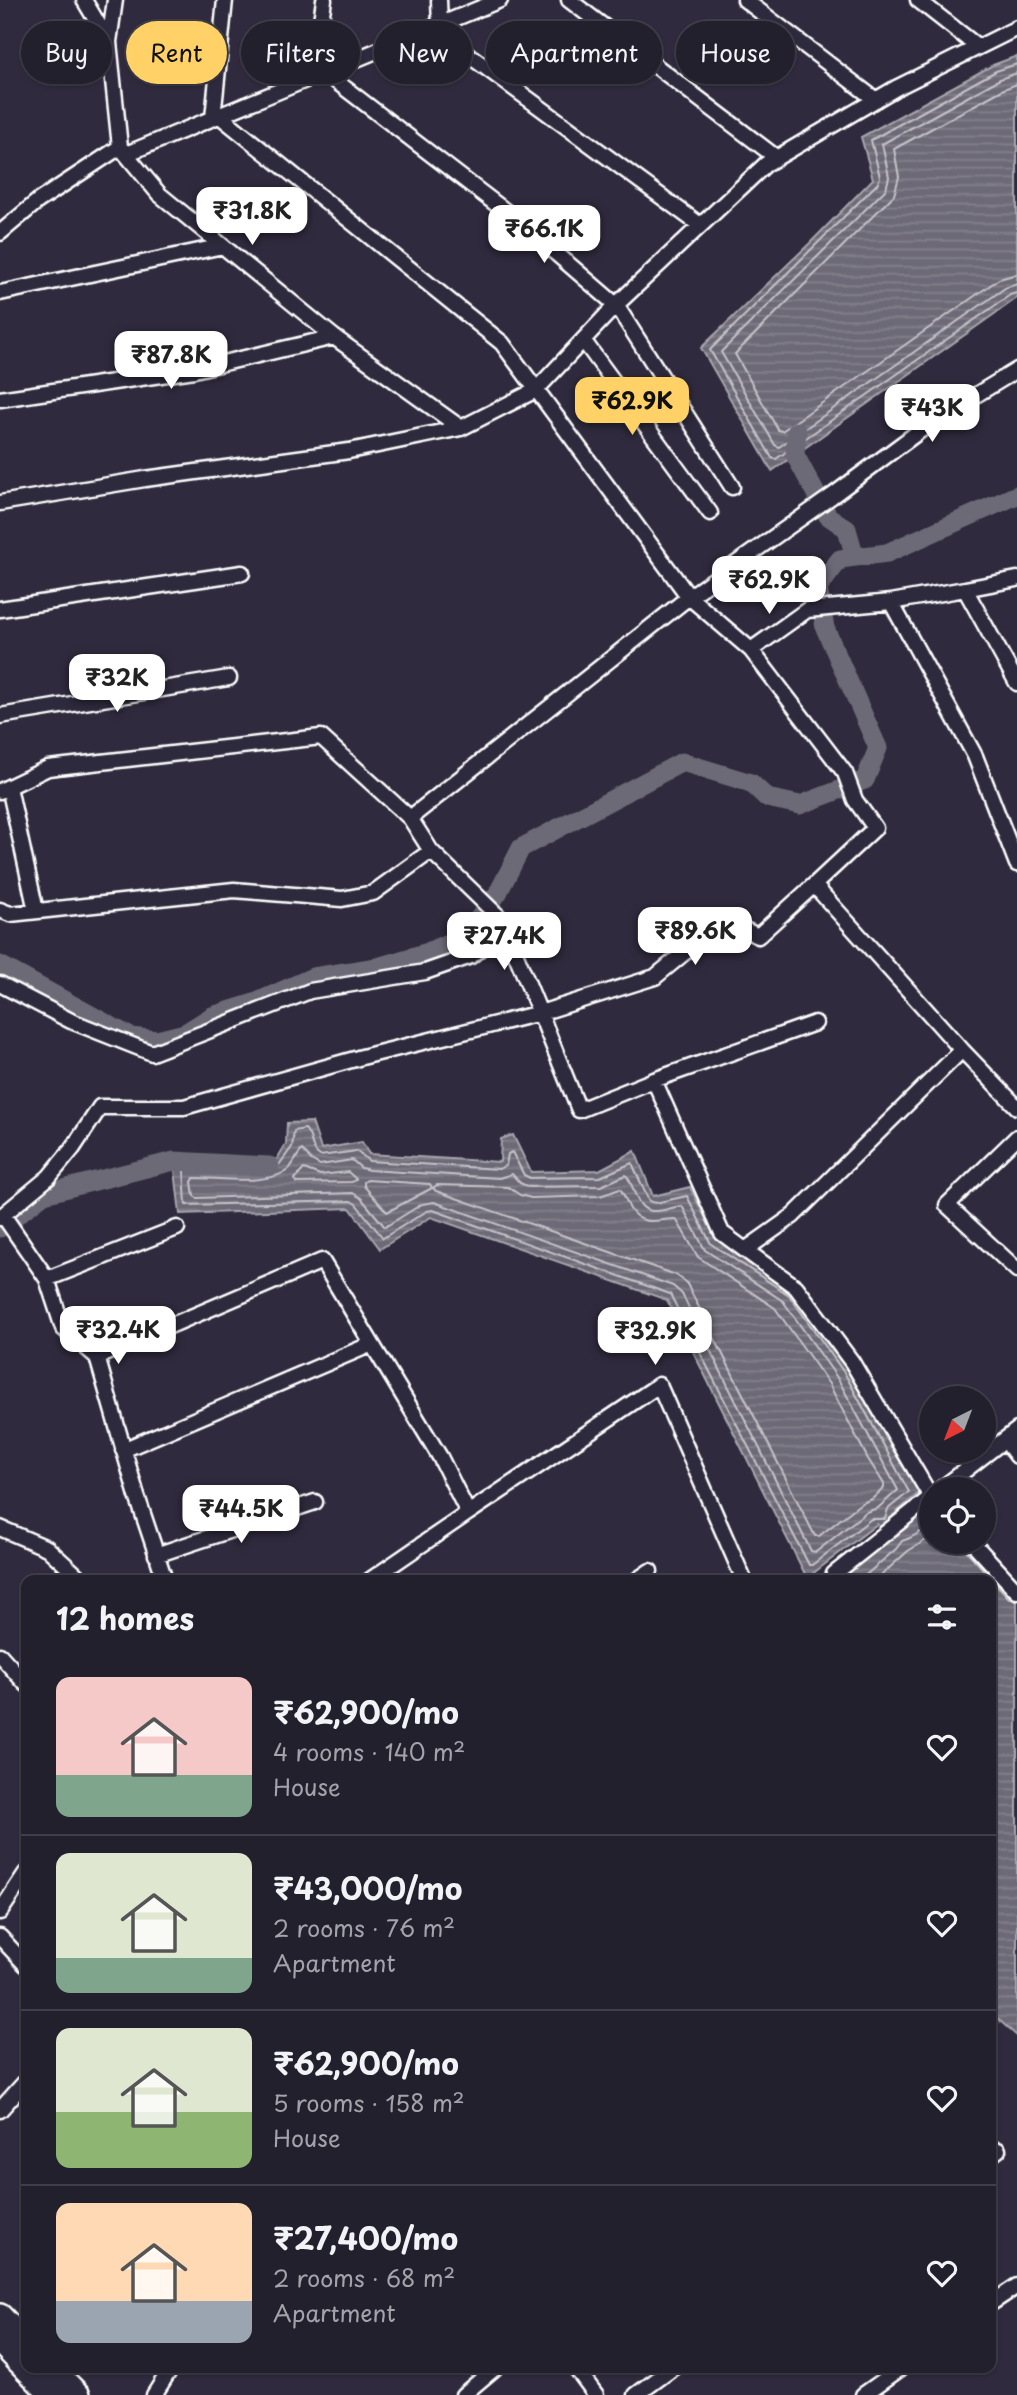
<!DOCTYPE html>
<meta charset="utf-8">
<style>
body{margin:0;font-family:"Playpen Sans",sans-serif;background:#2f2d3a;color:#f1f3f6;height:100vh;display:flex;flex-direction:column;font-size:26px;white-space:nowrap}
*{box-sizing:border-box;margin:0}
p{font-size:23px;color:#a3a3aa}
.icon{flex:none;width:38px;height:38px;fill:none;stroke:currentColor;stroke-width:2;stroke-linecap:round;stroke-linejoin:round}
.map{position:relative;flex:1;overflow:hidden}
.sheet{position:absolute;left:21px;top:1575px;width:975px;height:798px;display:flex;flex-direction:column;background:#23202e;border-radius:14px;box-shadow:0 2px 5px #0004,0 0 0 2px #403e4a}
.sheet>*{flex:none}
.banner{position:absolute;left:21px;top:21px;width:976px;height:63px;display:flex;gap:14px}
.needle{width:46px;rotate:222deg}
.fabs{position:absolute;left:919px;top:1386px;display:grid;gap:14px}
.fabs a{display:grid;place-items:center;width:77px;height:77px;border-radius:50%;background:#23202e;box-shadow:0 2px 5px #0004,0 0 0 2px #403e4a;font-size:35px}
.price{position:absolute;translate:-50% -60px;padding:0 16px;border-radius:14px;background:#fff;color:#222;font-size:23px;line-height:46px;filter:drop-shadow(0 2px 4px #0008)}
.price::after{content:'';position:absolute;left:50%;top:42px;width:21px;height:16px;margin-left:-10px;background:inherit;clip-path:polygon(0 0,100% 0,50% 100%)}
.price.selected{background:#ffd166;color:#111}
ul{padding:0;list-style:none}
li{display:flex;align-items:center;gap:21px;height:175px;padding:0 35px}
li+li{border-top:2px solid #403e4a}
li span{display:grid;place-items:center;flex:none;width:196px;height:140px;border-radius:14px;color:#555}
li>.icon{margin-inline-start:auto}
span .icon{width:84px;height:84px;fill:#fffc;stroke-width:1}
li b{font-size:30px}
h2{display:flex;justify-content:space-between;align-items:center;height:84px;padding:0 35px;font-size:30px}
.chip{padding:0 24px;border-radius:32px;background:#23202e;box-shadow:0 2px 5px #0004,0 0 0 2px #403e4a;font-size:24px;line-height:63px}
.chip.selected{background:#ffd166;color:#111}
.map>svg:first-child{display:block}
</style>
<div class="map">
<svg width="1017" height="2395" viewBox="0 0 1017 2395">
<defs>
<pattern id="water-rules" width="6" height="5" patternUnits="userSpaceOnUse" patternTransform="scale(1.75)"><rect width="6" height="5" fill="#6d6a77"/><path d="M0 2.5h6" fill="none" stroke="#83808b"/></pattern>
</defs>
<rect width="100%" height="100%" fill="#2f2a3d"/>
<filter id="ink" filterUnits="userSpaceOnUse"><feTurbulence type="fractalNoise" baseFrequency=".0143" numOctaves="2"/><feDisplacementMap in="SourceGraphic" scale="14" xChannelSelector="R" yChannelSelector="G"/><feConvolveMatrix kernelMatrix="1 2 1 2 8 2 1 2 1" color-interpolation-filters="sRGB"/></filter>
<g filter="url(#ink)">
<path fill="url(#water-rules)" stroke="#a7a6ad" stroke-width="2" d="M1017,56V298L772,471L701,348L809,244L873,179L861,137L993,65Z
M312,1122L321,1149L362,1142L369,1154L500,1162L501,1139L513,1135L531,1172L599,1170L635,1151L653,1196L690,1187L716,1239L794,1289L851,1371L891,1447L920,1492L893,1515L902,1525L922,1511L931,1510V1542H968L1017,1597V2036L991,2013L990,1580H842L848,1570L886,1536L877,1524L807,1578L667,1300L431,1217L380,1249L350,1208L180,1214L174,1161L243,1165L277,1159L286,1144L287,1123Z"/>
<g fill="none" stroke-linecap="round" stroke-linejoin="round">
<path stroke="#c5c3c9" stroke-width="2" d="M1017,64L996,71L871,140L880,177L878,183L710,350L772,458L776,459L1010,295L1017,293
M1017,73L1000,79L882,144L889,177L886,189L721,352L775,445L779,447L1005,288L1017,284
M1017,84L1004,89L894,149L899,177L894,195L735,354L778,430L782,431L999,279L1017,274
M305,1129C313,1136 310,1150 320,1156L357,1151L369,1161L499,1169L506,1165L508,1154L512,1152L524,1175L530,1178L600,1177L632,1163L649,1201L655,1203L687,1196L711,1244L789,1295L845,1374L909,1492L888,1509L885,1519H871L812,1565H809L670,1294L433,1210L427,1211L383,1238L356,1204L351,1201L186,1205L184,1169L243,1172L279,1165L292,1147L294,1131Z
M302,1150L311,1160L320,1165L352,1160L361,1168L369,1170L499,1178L512,1174L520,1183L529,1187L601,1186L626,1175C635,1185 635,1210 652,1211C662,1212 672,1207 682,1206L705,1250L783,1301L838,1379L898,1490L878,1508L866,1512L816,1552L811,1551L682,1294L673,1286L434,1202L422,1204L385,1227L361,1198L353,1193L197,1198L194,1196L192,1182L194,1178C220,1178 262,1185 285,1172C293,1168 296,1156 302,1150Z
M304,1169L320,1175L348,1172L356,1179L352,1182L296,1183L295,1179Z
M367,1180L430,1184L432,1188L387,1212L364,1186V1182Z
M437,1185L508,1187L520,1195L531,1198L600,1196L620,1189C625,1195 626,1202 630,1209C642,1228 659,1219 676,1219L698,1257L775,1308L829,1384L868,1459L884,1484V1488L872,1499L860,1504L819,1536H815L686,1282L676,1275L436,1191L433,1188Z
M963,1542L965,1549L1009,1598L1017,1601
M860,1580L896,1549L902,1541L910,1538L931,1526
M876,1580L908,1551L931,1537"/>
<path stroke="#6d6a77" stroke-width="19" d="M797,431L795,455L828,516L847,529L855,557
M0,965L131,1037L157,1040L185,1033L212,1016L257,1002L313,977L377,967L428,952L466,935L498,893L521,848L682,762L751,783L767,798L800,805L865,780L878,748L825,628L818,588L840,559L887,553L1017,495
M0,1228L44,1194L174,1161L270,1166"/>
<g stroke="#fff" stroke-width="19">
<path id="street" d="M84,0L109,42L120,147
M439,0L440,26
M569,0L777,158
M745,0L876,100
M918,0L978,47
M432,28L700,225
M109,42L115,0
M324,72L522,224L616,305L732,487
M313,77L324,0
M220,116L502,343L689,597L751,650L845,773L855,800L875,828L814,885L962,1050L793,1216L745,1250L722,1233L654,1080
M213,118L225,0
M126,154L500,0
M0,233L38,201L120,147L159,194L334,337L461,428L536,390L616,305L766,164L896,88L1017,28
M0,293L223,246
M583,340L710,513
M0,399L194,370L334,337
M0,503L145,479L349,451L461,428
M965,589L1017,579
M891,602L965,589L1017,683
M0,609L242,573
M751,650L807,610L891,602L975,756L1017,864
M0,716L229,678
M9,787L36,911
M0,791L48,768L321,737L410,818L431,851L498,916L505,928L540,1013L655,977L724,920L758,936L814,885
M410,818L689,597L832,496L933,421L1017,370
M0,910L10,914L234,890L342,899L373,893L431,851
M0,984L71,1021L152,1053L310,991L425,972L471,956L505,928
M962,1050L1017,1107
M1017,1137L947,1205L1017,1270
M3,1215L49,1177L73,1148L100,1107H184L362,1057L540,1013L579,1110L654,1080L815,1023
M0,1218L3,1215L47,1279
M745,1250L796,1287L852,1362L931,1497L834,1574L832,1580
M97,1357L322,1261L440,1457L468,1513L370,1580
M1005,1440L1017,1456
M123,1450L372,1344
M941,1489L1017,1430
M468,1513L659,1385L744,1580
M0,1528L47,1548L82,1580
M972,1542L1017,1591
M156,1555L315,1502
M165,1580L137,1496L97,1357L63,1328L47,1279L177,1228
M637,1580L650,1571
M0,1655L26,1684
M0,1912L26,1873
M0,1937L26,1965
M0,2110L26,2081
M990,2156L998,2150
M990,2304L1017,2286
M576,2368L596,2395
M154,2395L171,2368
M463,2395L495,2368
M636,2395L673,2368
M863,2395L901,2368"/>
</g>
<g stroke="#fff" stroke-width="28">
<path id="primary" d="M0,2316L26,2343
M0,2342L52,2395
M51,2368L78,2395"/>
</g>
<use href="#street" stroke="#2f2a3d" stroke-width="14"/>
<use href="#primary" stroke="#2f2a3d" stroke-width="23"/>
</g>
</g>
</svg>
<div class="fabs">
<a><svg class="needle" viewBox="-14 -14 28 28"><path d="M0-13l5 13h-10z" fill="#e53935"/><path d="M0 13l5-13h-10z" fill="#a3a3aa"/></svg></a>
<a><svg class="icon" aria-label="locate" viewBox="0 0 24 24"><circle cx="12" cy="12" r="6"/><path d="M12 2v4M12 18v4M2 12h4M18 12h4"/></svg></a>
</div>
<b class="price" style="left:252px;top:247px">₹31.8K</b>
<b class="price" style="left:544px;top:265px">₹66.1K</b>
<b class="price" style="left:171px;top:391px">₹87.8K</b>
<b class="price selected" style="left:632px;top:437px">₹62.9K</b>
<b class="price" style="left:932px;top:444px">₹43K</b>
<b class="price" style="left:769px;top:616px">₹62.9K</b>
<b class="price" style="left:117px;top:714px">₹32K</b>
<b class="price" style="left:695px;top:967px">₹89.6K</b>
<b class="price" style="left:504px;top:972px">₹27.4K</b>
<b class="price" style="left:118px;top:1366px">₹32.4K</b>
<b class="price" style="left:655px;top:1367px">₹32.9K</b>
<b class="price" style="left:241px;top:1545px">₹44.5K</b>
<div class="banner">
<a class="chip">Buy</a>
<a class="chip selected">Rent</a>
<a class="chip">Filters</a>
<a class="chip">New</a>
<a class="chip">Apartment</a>
<a class="chip">House</a>
</div>
<section class="sheet">
<h2>12 homes<svg class="icon" aria-label="filters" viewBox="0 0 24 24"><path d="M4 7h16M4 17h16"/><circle cx="9" cy="7" r="2"/><circle cx="15" cy="17" r="2"/></svg></h2>
<ul>
<li><span style="background:linear-gradient(#f6c9c9 70%,#7fa58c 0)"><svg class="icon" aria-label="home" viewBox="0 0 24 24"><path d="M3 11l9-7 9 7M6 9v11h12V9"/></svg></span><div><b>₹62,900/mo</b><p>4 rooms · 140 m²</p><p>House</p></div><svg class="icon" aria-label="heart" viewBox="0 0 24 24"><path d="M12 20l-8-8c-3-5 5-10 8-4 3-6 11-1 8 4z"/></svg></li>
<li><span style="background:linear-gradient(#dfe7d0 75%,#7fa58c 0)"><svg class="icon" aria-label="home" viewBox="0 0 24 24"><path d="M3 11l9-7 9 7M6 9v11h12V9"/></svg></span><div><b>₹43,000/mo</b><p>2 rooms · 76 m²</p><p>Apartment</p></div><svg class="icon" aria-label="heart" viewBox="0 0 24 24"><path d="M12 20l-8-8c-3-5 5-10 8-4 3-6 11-1 8 4z"/></svg></li>
<li><span style="background:linear-gradient(#dfe7d0 60%,#8fb573 0)"><svg class="icon" aria-label="home" viewBox="0 0 24 24"><path d="M3 11l9-7 9 7M6 9v11h12V9"/></svg></span><div><b>₹62,900/mo</b><p>5 rooms · 158 m²</p><p>House</p></div><svg class="icon" aria-label="heart" viewBox="0 0 24 24"><path d="M12 20l-8-8c-3-5 5-10 8-4 3-6 11-1 8 4z"/></svg></li>
<li><span style="background:linear-gradient(#ffd9b3 70%,#9aa5b1 0)"><svg class="icon" aria-label="home" viewBox="0 0 24 24"><path d="M3 11l9-7 9 7M6 9v11h12V9"/></svg></span><div><b>₹27,400/mo</b><p>2 rooms · 68 m²</p><p>Apartment</p></div><svg class="icon" aria-label="heart" viewBox="0 0 24 24"><path d="M12 20l-8-8c-3-5 5-10 8-4 3-6 11-1 8 4z"/></svg></li>
</ul>
</section>
</div>
